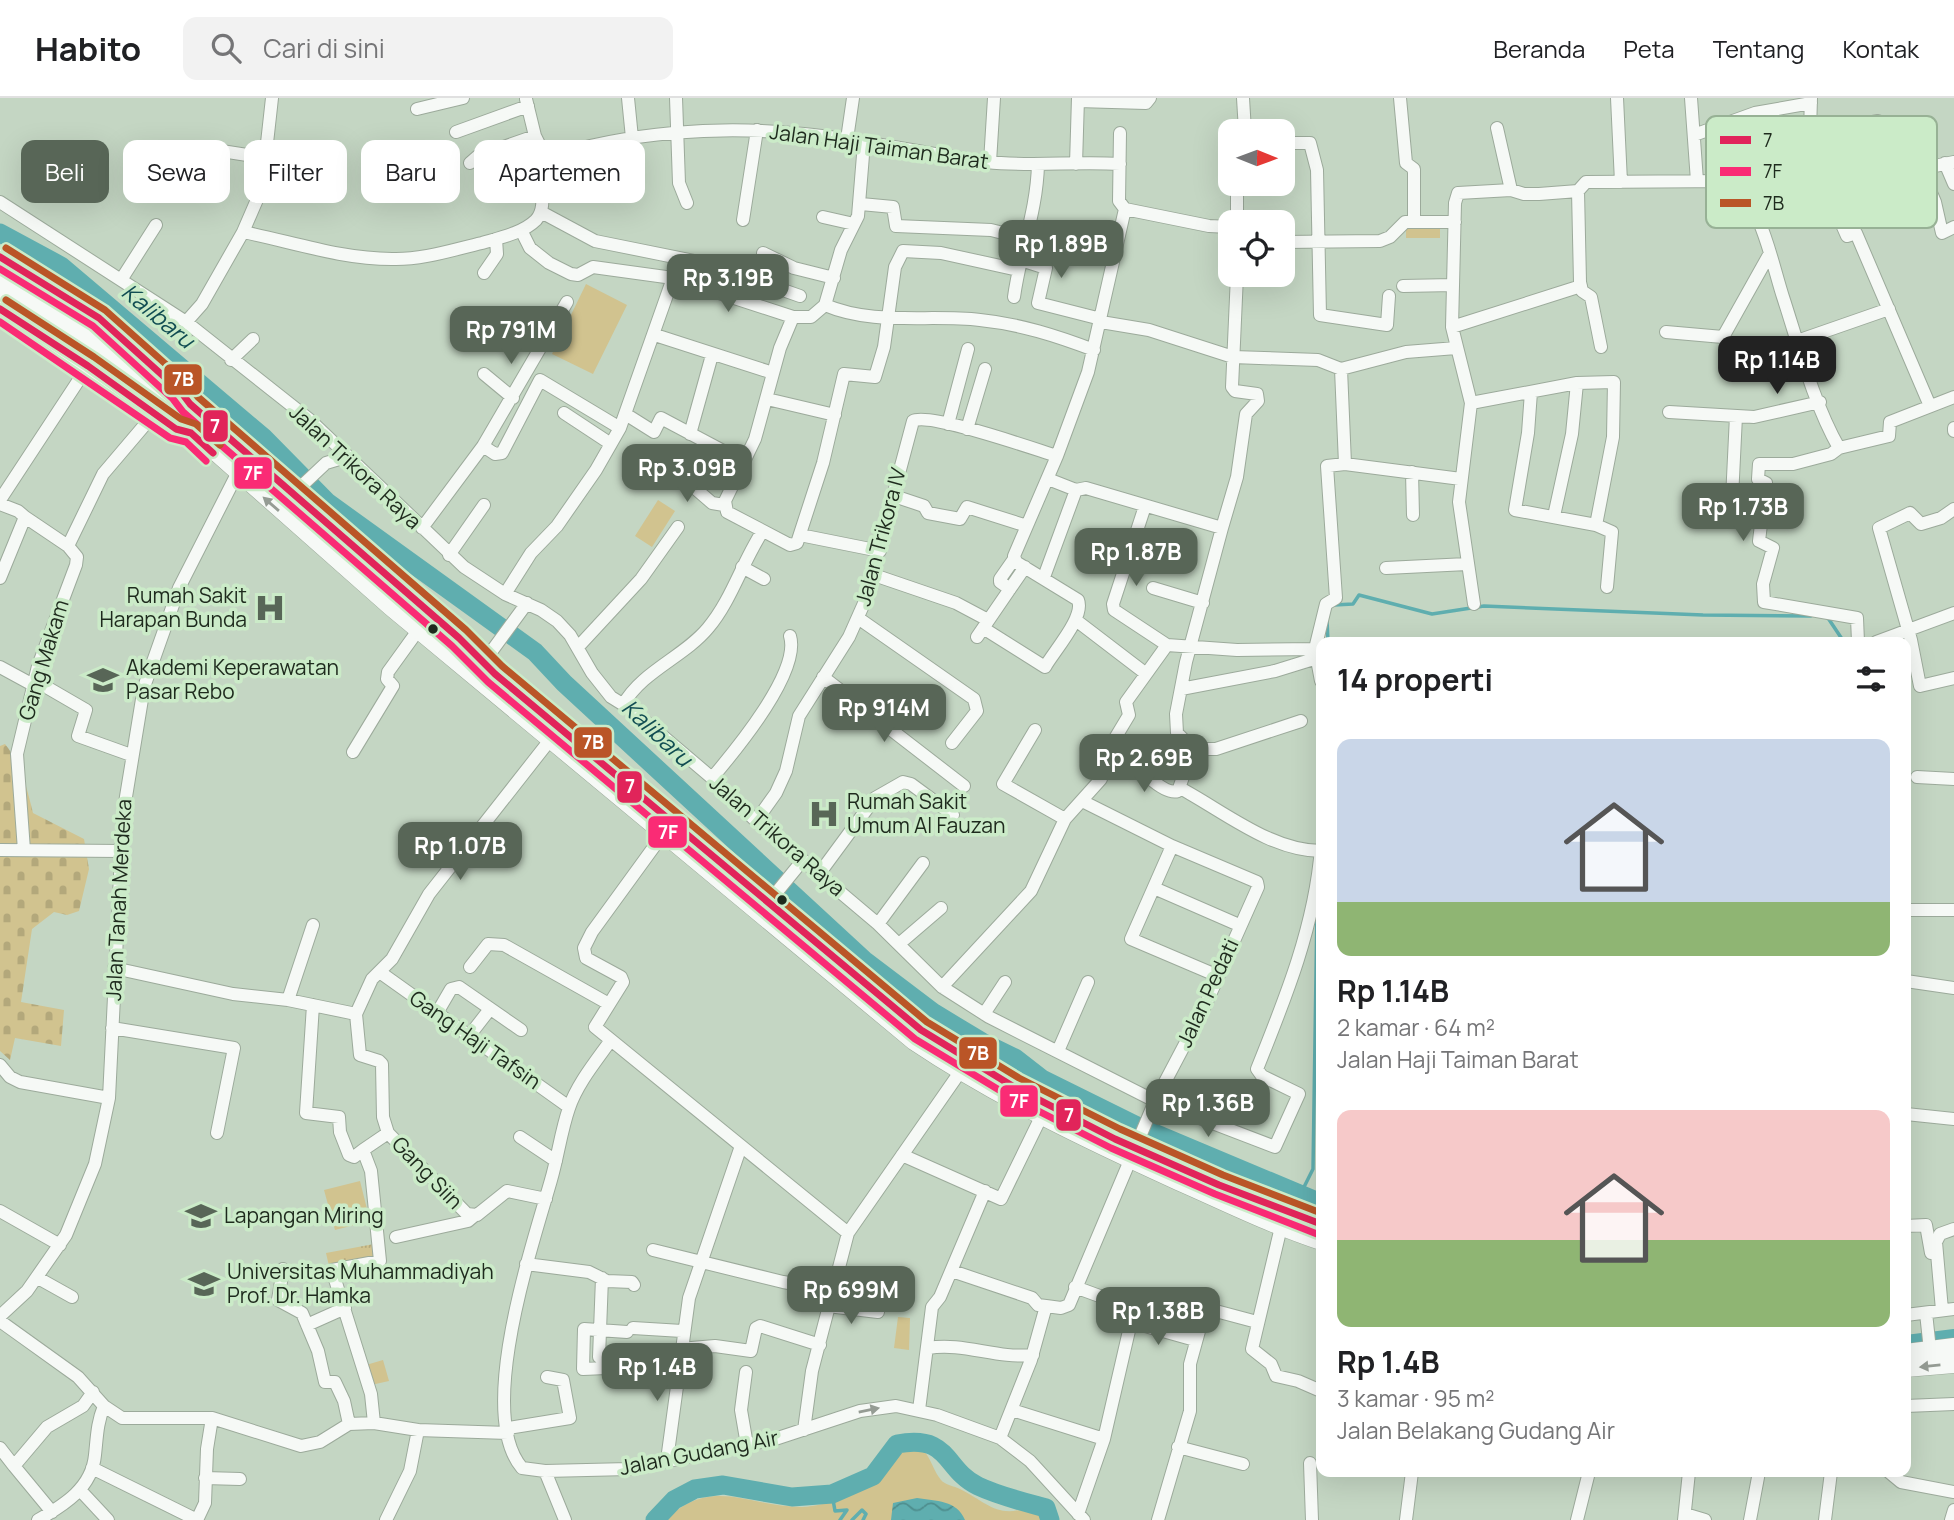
<!DOCTYPE html>
<html lang="id">
<meta charset="utf-8">
<style>
body{margin:0;font-family:Manrope,sans-serif;background:#f2f2f2;color:#202124;height:100vh;display:flex;flex-direction:column;font-size:26px;white-space:nowrap}
*{box-sizing:border-box;margin:0}
p{font-size:23px;color:#757577}
.icon{flex:none;width:38px;height:38px;fill:none;stroke:currentColor;stroke-width:2;stroke-linecap:round;stroke-linejoin:round}
.map{position:relative;flex:1;overflow:hidden}
.drawer{position:absolute;left:1316px;top:539px;width:595px;height:840px;display:flex;flex-direction:column;background:#fff;border-radius:14px;box-shadow:0 7px 28px #0002}
.drawer>*{flex:none}
.hud{position:absolute;left:21px;top:42px;width:665px;height:63px;display:flex;gap:14px}
.needle{width:46px;rotate:91deg}
.controls{position:absolute;left:1218px;top:21px;display:grid;gap:14px}
.controls a{display:grid;place-items:center;width:77px;height:77px;border-radius:14px;background:#fff;box-shadow:0 7px 28px #0002;font-size:35px}
.price{position:absolute;translate:-50% -60px;padding:0 16px;border-radius:14px;background:#586657;color:#fff;font-size:23px;line-height:46px;filter:drop-shadow(0 2px 4px #0008)}
.price::after{content:'';position:absolute;left:50%;top:42px;width:21px;height:16px;margin-left:-10px;background:inherit;clip-path:polygon(0 0,100% 0,50% 100%)}
.price.selected{background:#222;color:#fff}
ul{padding:0;list-style:none}
li{display:grid;align-content:center;gap:14px;height:371px;padding:0 21px}
li span{display:grid;place-items:center;height:217px;border-radius:14px;color:#555}
li>.icon{margin-inline-start:auto}
span .icon{width:126px;height:126px;fill:#fffc;stroke-width:1}
li b{font-size:30px}
h2{display:flex;justify-content:space-between;align-items:center;height:84px;padding:0 21px;font-size:30px}
.chip{padding:0 24px;border-radius:14px;background:#fff;box-shadow:0 7px 28px #0002;font-size:24px;line-height:63px}
.chip.selected{background:#586657;color:#fff}
header{display:flex;align-items:center;gap:42px;box-sizing:border-box;height:98px;padding:0 35px;background:#fff;border-bottom:2px solid #e0e0e0}
header strong{font-size:33px}
nav{display:flex;gap:38px;margin-inline-start:auto;font-size:24px}
.search{width:490px;height:63px;background:#f2f2f2;display:flex;align-items:center;gap:18px;box-sizing:border-box;padding:0 24px;border-radius:14px;color:#757577;font-size:26px}
.map>svg:first-child{display:block}
</style>
<header>
<strong>Habito</strong>
<div class="search"><svg class="icon" aria-label="search" viewBox="0 0 24 24"><circle cx="10" cy="10" r="6"/><path d="M15 15l6 6"/></svg>Cari di sini</div>
<nav><a>Beranda</a><a>Peta</a><a>Tentang</a><a>Kontak</a></nav>
</header>
<div class="map">
<svg width="1954" height="1422" viewBox="0 0 1954 1422">
<defs>
<pattern id="grass-tufts" width="24" height="20" patternUnits="userSpaceOnUse" patternTransform="scale(1.75)"><rect width="24" height="20" fill="#d1c38f"/><path d="M3 7l-1-3M5 7V3M7 7l1-3M15 17l-1-3M17 17v-4M19 17l1-3" fill="none" stroke="#b3a87b"/></pattern>
<pattern id="cemetery-stones" width="16" height="16" patternUnits="userSpaceOnUse" patternTransform="scale(1.75)"><rect width="16" height="16" fill="#d1c38f"/><path d="M2 7V4a2 2 0 0 1 4 0v3zM10 15v-3a2 2 0 0 1 4 0v3z" fill="#b3a87b"/></pattern>
<pattern id="water-waves" width="16" height="10" patternUnits="userSpaceOnUse" patternTransform="scale(1.75)"><rect width="16" height="10" fill="#5faeaf"/><path d="M0 5q4-4 8 0t8 0" fill="none" stroke="#4e8e8e"/></pattern>
</defs>
<rect width="100%" height="100%" fill="#c4d6c3"/>
<path fill="url(#grass-tufts)" d="M374,1146L376,1159L329,1168L326,1155Z"/>
<path fill="url(#cemetery-stones)" d="M5,646C21,666 27,690 33,715L84,741L89,771L79,813L67,817L54,814L32,831L21,904L64,912L61,948L15,940L10,962L0,953V648Z"/>
<path fill="#d1c38f" d="M1406,128H1440V140H1406Z
M586,186L627,207L593,276L552,256Z
M658,402L675,413L652,449L635,438Z
M360,1083L370,1123L335,1132L324,1092Z
M898,1219L910,1220L909,1252L894,1250Z
M383,1262L389,1283L371,1287L366,1267Z
M906,1346C931,1348 928,1365 941,1382C945,1387 954,1388 960,1391C988,1405 997,1421 1030,1409L1044,1422H665C713,1377 747,1409 802,1409C829,1408 855,1394 879,1385L894,1356Z"/>
<path fill="url(#water-waves)" d="M917,1400C936,1403 957,1402 965,1422H891L893,1405Z"/>
<g fill="none" stroke-linecap="round" stroke-linejoin="round">
<path stroke="#5faeaf" stroke-width="3.5" d="M1334,507L1353,506L1359,497L1432,516L1484,508L1703,517L1811,518
M1828,520L1844,544
M1327,522L1328,544
M1301,1095L1313,1071L1317,813
M832,1396L835,1413L847,1412L840,1422
M852,1422L862,1412L866,1416L863,1422"/>
<path stroke="#5faeaf" stroke-width="10" d="M1906,1242L1954,1236"/>
<path stroke="#5faeaf" stroke-width="19" d="M0,135L61,168L263,339L327,404L535,554L564,585L864,862L934,915L982,944L1015,960L1042,981L1135,1027L1321,1105
M655,1422L674,1402L695,1391L723,1387L792,1399L832,1396L873,1378L897,1346C951,1336 943,1371 978,1388C999,1398 1024,1404 1046,1410L1050,1422"/>
<g stroke="#9caa9b" stroke-width="14">
<path id="minor" d="M628,0L632,40
M676,0L679,85L687,105
M1243,0L1245,33
M1400,0L1406,65L1414,71V124
M1617,0L1621,84
M1691,0L1697,83
M526,1L535,38L546,60
M1078,3L1146,5L1150,0
M417,11L463,0
M1497,30L1511,92
M456,34L528,8
M1120,35L1119,103L1125,111L1209,128L1230,129
M1810,36L1878,23L1882,28L1891,77L1954,64
M1694,37L1755,15L1811,5
M847,41L853,0
M864,45L858,118L841,152L825,207L811,219H793L780,250L755,341L725,403L727,414L790,447L797,445L823,365L844,276L875,279L884,249L895,169L903,153L941,155L1018,172
M1283,45H1310L1317,72L1320,217L1387,227L1389,198
M149,54L178,66L186,62L196,49L266,60
M990,64L994,0
M470,65L478,58L535,38
M1809,65L1816,68L1847,138L1856,135L1930,308
M1945,65L1954,86
M1076,66L1078,0
M1816,68L1851,59
M1920,69L1935,104L1942,135L1954,129
M1578,93L1580,184L1582,193L1591,199L1601,249
M0,104L186,224L310,322L464,469L505,496L541,512L557,523L570,537L592,575L611,599L632,612L712,680L756,723L878,826L942,889L989,919L1155,1003L1275,1049L1299,996L1262,978L1257,971C1286,899 1315,827 1321,750
M861,106L893,109L896,128L991,132L1027,141
M541,114L595,143L709,166L800,198
M1753,114L1809,65L1811,0
M823,119L854,126
M743,122L757,32
M1237,124V86
M521,132L530,150L549,165L571,176L578,177L593,169L673,180L793,219
M243,134L262,90L272,0
M1283,144L1380,143L1390,139L1405,124H1455
M763,155L794,170L834,180
M1021,162L1046,170L1038,205L1101,221
M484,175L497,156L496,141
M121,182L156,127
M1403,188L1453,187
M1014,199C1020,154 1037,113 1038,66
M825,207C874,228 929,216 980,222C1020,226 1057,238 1094,252
M186,224L202,206L243,134C293,144 341,161 392,161C422,162 452,152 482,145C499,140 523,135 536,122C551,105 533,78 546,60C628,34 718,27 804,36C865,42 926,56 987,64C1031,69 1076,63 1120,66
M1101,224L1149,232L1233,259L1318,262L1341,271L1406,254L1456,250
M1452,229L1581,188
M1666,234L1723,239L1770,155
M655,237L773,275
M1797,243L1889,211
M231,262L253,241
M1341,271L1345,366
M484,276L513,300
M767,301L835,317
M1471,305L1577,285L1614,284L1613,339L1596,427L1515,412L1528,335L1531,294
M1669,314L1754,319L1820,304
M564,315L611,346
M627,317L654,334L661,320L742,363
M948,326L968,251
M1954,330V333
M967,331L985,271
M690,336L712,257
M483,348L495,356L502,355L540,282L620,330
M667,366L712,405L724,407
M1412,374L1413,417
M1048,381L1076,392L1086,390L1222,430L1237,379L1246,316L1258,303L1257,296L1235,293L1232,289L1237,177
M293,396L326,365L346,359
M894,398L924,408L928,415L960,421L967,409L1027,428
M0,402L88,268
M0,406L18,413L25,419L0,480
M1145,408L1113,506L1114,512L1167,547L1237,552L1315,551
M1954,411L1941,420L1921,426L1910,415L1879,430L1911,542L1920,588L1954,580
M1554,418L1572,336L1577,285
M25,419L68,448L103,376L154,316
M1731,421L1736,318
M1596,427L1612,434L1607,489
M422,430L483,348L567,204
M800,437L880,453
M449,457L484,407
M742,469L764,481
M1386,470L1467,466
M874,477L956,505L988,522
M1044,479L1076,392
M1153,490L1203,505
M1010,491L1000,484V481L1014,461
M505,496L531,455L557,428L596,372L620,330L673,180
M1474,506L1459,404L1471,305L1452,229L1455,105L1458,95L1511,92L1524,96H1539L1578,93L1586,84L1731,83C1761,105 1772,165 1783,199C1799,248 1813,304 1839,350
M858,520L974,601L977,613L952,645
M1077,523L1145,575
M983,530L1045,569C1054,553 1085,519 1078,502L1016,464L1014,458L1057,358L1088,274L1125,111
M977,539L1025,469
M1858,544L1857,520L1764,504L1763,486L1773,450L1759,443L1766,385L1758,381L1759,366H1793L1831,356L1839,350L1889,338L1890,324L1954,299
M1876,544L1954,515
M578,549L641,481L678,429
M483,565L527,505
M0,569L35,588
M823,579L964,688
M36,583L86,612L78,638L131,657
M1321,583L1315,551L1326,506L1336,500L1327,368L1345,366L1461,381
M1181,591L1275,573L1317,560
M623,607C642,573 684,559 708,530C731,503 742,465 762,434
M1035,632L1003,686L1065,721
M1114,642C1126,655 1160,699 1178,693L1193,651L1177,635L1176,616L1186,564L1222,430
M1193,651H1216L1301,623
M353,654L393,588L387,581L388,574L419,531
M1917,679L1954,681
M712,680C735,653 801,574 790,538
M1180,690C1223,713 1271,753 1321,753
M1086,705L1172,748L1131,841L1218,878
M756,723L776,695L786,673L799,618L849,539L865,503L913,323C929,314 1034,351 1057,358
M664,735L592,834L584,850L586,860L621,879L623,884L595,929L848,1135
M0,752L121,753
M24,752L17,656L38,568L76,467L77,459L68,448
M819,776L875,700L903,684L911,686L953,717
M1154,790L1239,827
M767,806L803,762
M1906,812H1954
M878,826L923,765
M899,846L941,810
M470,869L488,846L504,847L609,906
M114,870L233,896L288,902L356,916
M381,875L569,1009
M1906,883L1954,890
M942,889L1031,793L1065,721L1101,681L1099,667L1129,617L1126,604L1167,547
M288,902L313,827
M313,907L306,1015L339,1019L340,1034L349,1057L354,1059L363,1052
M437,915L451,891L459,889L521,932
M984,916L1005,884
M112,930L234,950L217,1035
M469,938L490,911
M611,942C596,963 577,986 569,1010C561,1033 558,1058 551,1082C533,1146 475,1315 522,1370L545,1373L629,1371L775,1341L860,1313L896,1308L937,1317L1000,1340L1030,1363L1084,1422
M1058,953L1088,884
M0,967L10,979L20,984L109,1000
M1906,1016L1954,1021
M520,1039L556,1063
M902,1057L1001,1101L1042,1017
M546,1101L507,1093L477,1117L467,1116L388,1035L383,1019L382,966L379,963L360,957L356,916L372,881L392,861L429,796L550,642
M0,1113L60,1147
M1906,1128L1926,1127L1931,1155
M1281,1129L1252,1251L1271,1266L1276,1278L1298,1283L1321,1293
M396,1139L468,1123L474,1118
M653,1152L783,1184L831,1192
M526,1166L589,1174L607,1183L632,1184L634,1187
M283,1171L278,1202L302,1215L318,1253L325,1284H335L344,1303L349,1326
M952,1173L1032,1200L1038,1207L1046,1208
M38,1180L72,1199
M1075,1189L1124,1207L1131,1224L1104,1341L1078,1416
M828,1208L878,1214
M1942,1212L1936,1144L1940,1136L1954,1131
M1926,1215L1930,1252
M1906,1217L1954,1211
M0,1218L27,1193L66,1137L95,1066L109,1000L123,717L144,589L179,490L237,376
M0,1223L78,1279L104,1308L122,1320H212L301,1348L320,1344L349,1326L374,1325L418,1332L508,1335
M1131,1224L1195,1242
M307,1227L345,1210
M633,1230L682,1233
M928,1250C964,1244 996,1261 1033,1257
M680,1251L715,1248L751,1253L756,1230L760,1228L820,1247
M599,1259L602,1180
M606,1270L583,1271L584,1231L627,1234
M746,1274L741,1312L747,1347
M1906,1308L1954,1306
M919,1312L932,1209L940,1199L985,1093
M1012,1312L1104,1341
M374,1325L371,1296L332,1172L380,1163L371,1073L363,1052L388,1035
M508,1330L570,1320L563,1282L547,1279
M804,1332L812,1273L848,1135L960,974
M1000,1340L1031,1262L1046,1208L1061,1210L1069,1207L1155,1003L1205,908L1258,789L1257,784L1172,748
M1178,1349L1243,1366
M0,1350L14,1368L47,1329L83,1308L93,1294
M667,1362L689,1200L741,1048
M1310,1365L1312,1422
M14,1368L52,1414
M92,1370L197,1422L205,1405L207,1351L212,1320
M545,1373L565,1422
M1889,1374L1901,1384L1954,1394
M205,1380L240,1381
M80,1392L108,1422
M1685,1416L1705,1422
M38,1422C64,1407 92,1390 95,1357C97,1339 97,1325 104,1308
M386,1422L410,1373L418,1332
M1158,1422L1190,1313V1266L1204,1215L1212,1212L1257,1224
M1406,1422L1412,1374
M1577,1422L1589,1374
M1684,1422L1689,1374
M1750,1422L1759,1374
M1825,1422L1831,1374
M1951,1422L1954,1412"/>
</g>
<g stroke="#9caa9b" stroke-width="19">
<path id="highway" d="M0,159L99,220L154,269
M0,178L77,223L165,291L190,306L459,540L495,576L679,732
M0,193L69,233L156,301L390,508L914,943C996,998 1088,1042 1178,1083C1226,1104 1272,1127 1321,1143
M0,211L88,268L171,328
M714,761L890,908L966,963L1096,1029L1190,1073L1321,1126
M1906,1255L1954,1249
M1906,1270L1954,1266"/>
</g>
<use href="#minor" stroke="#f6f9f6" stroke-width="12"/>
<use href="#highway" stroke="#f6f9f6" stroke-width="18"/>
<g stroke="#cbebc8" stroke-width="12">
<path id="bus-1" d="M0,159L99,220L181,294L190,306L459,540L495,576L921,932L1014,989L1115,1041L1219,1087L1321,1126
M0,211L88,268L176,331L191,335L213,355"/>
</g>
<g stroke="#cbebc8" stroke-width="12">
<path id="bus-2" d="M0,171L93,228L173,301L183,314L452,548L488,584L915,941L1009,998L1111,1050L1215,1096L1317,1136
M0,224L170,340L186,344L206,363"/>
</g>
<g stroke="#cbebc8" stroke-width="12">
<path id="bus-3" d="M6,150L105,212L188,286L198,299L466,532L502,568L927,924L1019,980L1120,1031L1223,1077L1321,1115
M6,202L94,259L181,321L196,326L220,347"/>
</g>
<use href="#bus-1" stroke="#e1245a" stroke-width="7"/>
<use href="#bus-2" stroke="#fa2b75" stroke-width="7"/>
<use href="#bus-3" stroke="#ba5527" stroke-width="7"/>
</g>
<defs><path id="oneway-solid" d="M-6-.8H1V-3.2L6.5 0L1 3.2V.8H-6Z" transform="scale(1.75)"/></defs>
<g fill="#959c94">
<use href="#oneway-solid" transform="translate(271 406) rotate(-139)"/>
<use href="#oneway-solid" transform="translate(1930 1268) rotate(174)"/>
<use href="#oneway-solid" transform="translate(869 1312) rotate(-11)"/>
</g>
<defs>
<g id="hospital-bare" transform="scale(2.415)"><path d="M-5-5h3v3.5h4V-5h3V5h-3V1.5h-4V5h-3Z" fill="#586657" stroke="#cbebc8" stroke-width="2.5" paint-order="stroke"/></g>
<g id="university-bare" transform="scale(2.415)"><path d="M0-5L7-2L0 1L-7-2ZM-4 1L0 2.5L4 1V4Q0 6-4 4Z" fill="#586657" stroke="#cbebc8" stroke-width="2.5" paint-order="stroke"/></g>
</defs>
<g fill-rule="evenodd">
<use href="#hospital-bare" x="270" y="510"/>
<use href="#university-bare" x="103" y="582"/>
<use href="#hospital-bare" x="824" y="716"/>
<use href="#university-bare" x="201" y="1118"/>
<use href="#university-bare" x="204" y="1186"/>
</g>
<g fill="#1e2a1d" stroke="#cbebc8" stroke-width="2.5">
<circle cx="433" cy="531" r="6"/>
<circle cx="782" cy="802" r="6"/>
</g>
<g text-anchor="middle" stroke-width="7" stroke-linejoin="round" paint-order="stroke">
<g font-size="21" fill="#1e2a1d" stroke="#cbebc8">
<text transform="translate(879 49) rotate(8)" y="7">Jalan Haji Taiman Barat</text>
<text transform="translate(355 369) rotate(43)" y="7">Jalan Trikora Raya</text>
<text transform="translate(881 439) rotate(-75)" y="7">Jalan Trikora IV</text>
<text transform="translate(44 562) rotate(-73)" y="7">Gang Makam</text>
<text transform="translate(777 738) rotate(41)" y="7">Jalan Trikora Raya</text>
<text transform="translate(119 802) rotate(-87)" y="7">Jalan Tanah Merdeka</text>
<text transform="translate(1208 895) rotate(-65)" y="7">Jalan Pedati</text>
<text transform="translate(475 942) rotate(35)" y="7">Gang Haji Tafsin</text>
<text transform="translate(427 1075) rotate(46)" y="7">Gang Siin</text>
<text transform="translate(699 1355) rotate(-11)" y="7">Jalan Gudang Air</text>
</g>
<g font-size="21" fill="#1e2a1d" stroke="#cbebc8" text-anchor="start">
<text x="247" y="505" text-anchor="end">Rumah Sakit<tspan x="247" dy="24">Harapan Bunda</tspan></text>
<text x="126" y="577">Akademi Keperawatan<tspan x="126" dy="24">Pasar Rebo</tspan></text>
<text x="847" y="711">Rumah Sakit<tspan x="847" dy="24">Umum Al Fauzan</tspan></text>
<text x="224" y="1125">Lapangan Miring</text>
<text x="227" y="1181">Universitas Muhammadiyah<tspan x="227" dy="24">Prof. Dr. Hamka</tspan></text>
</g>
<g font-size="23" font-style="italic" fill="#114d52" stroke="#cbebc8">
<text transform="translate(158 218) rotate(40)" y="8">Kalibaru</text>
<text transform="translate(657 635) rotate(43)" y="8">Kalibaru</text>
</g>
</g>
<rect x="1706" y="18" width="231" height="112" rx="10" fill="#cbebc8" stroke="#97b195" stroke-width="2"/>
<rect x="1720" y="38" width="31" height="8" fill="#e1245a"/>
<rect x="1720" y="69" width="31" height="9" fill="#fa2b75"/>
<rect x="1720" y="101" width="31" height="8" fill="#ba5527"/>
<g font-size="19" fill="#1e2a1d">
<text x="1763" y="49">7</text>
<text x="1763" y="80">7F</text>
<text x="1763" y="112">7B</text>
</g>
<g stroke="#cbebc8" stroke-width="2.5">
<rect x="163" y="265" width="40" height="33" rx="7" fill="#ba5527"/>
<rect x="202" y="311" width="27" height="34" rx="7" fill="#e1245a"/>
<rect x="233" y="358" width="40" height="34" rx="7" fill="#fa2b75"/>
<rect x="573" y="628" width="40" height="33" rx="7" fill="#ba5527"/>
<rect x="616" y="672" width="27" height="34" rx="7" fill="#e1245a"/>
<rect x="647" y="717" width="41" height="34" rx="7" fill="#fa2b75"/>
<rect x="958" y="938" width="40" height="34" rx="7" fill="#ba5527"/>
<rect x="999" y="986" width="40" height="34" rx="7" fill="#fa2b75"/>
<rect x="1055" y="1000" width="27" height="34" rx="7" fill="#e1245a"/>
</g>
<g font-size="19" text-anchor="middle" font-weight="bold" fill="#fff">
<text x="183" y="288">7B</text>
<text x="215" y="335">7</text>
<text x="253" y="382">7F</text>
<text x="593" y="651">7B</text>
<text x="630" y="695">7</text>
<text x="668" y="741">7F</text>
<text x="978" y="962">7B</text>
<text x="1019" y="1010">7F</text>
<text x="1069" y="1024">7</text>
</g>
</svg>
<div class="controls">
<a><svg class="needle" viewBox="-14 -14 28 28"><path d="M0-13l5 13h-10z" fill="#e53935"/><path d="M0 13l5-13h-10z" fill="#757577"/></svg></a>
<a><svg class="icon" aria-label="locate" viewBox="0 0 24 24"><circle cx="12" cy="12" r="6"/><path d="M12 2v4M12 18v4M2 12h4M18 12h4"/></svg></a>
</div>
<b class="price" style="left:1061px;top:182px">Rp 1.89B</b>
<b class="price" style="left:728px;top:216px">Rp 3.19B</b>
<b class="price" style="left:511px;top:268px">Rp 791M</b>
<b class="price selected" style="left:1777px;top:298px">Rp 1.14B</b>
<b class="price" style="left:687px;top:406px">Rp 3.09B</b>
<b class="price" style="left:1743px;top:445px">Rp 1.73B</b>
<b class="price" style="left:1136px;top:490px">Rp 1.87B</b>
<b class="price" style="left:884px;top:646px">Rp 914M</b>
<b class="price" style="left:1144px;top:696px">Rp 2.69B</b>
<b class="price" style="left:460px;top:784px">Rp 1.07B</b>
<b class="price" style="left:1208px;top:1041px">Rp 1.36B</b>
<b class="price" style="left:851px;top:1228px">Rp 699M</b>
<b class="price" style="left:1158px;top:1249px">Rp 1.38B</b>
<b class="price" style="left:657px;top:1305px">Rp 1.4B</b>
<div class="hud">
<a class="chip selected">Beli</a>
<a class="chip">Sewa</a>
<a class="chip">Filter</a>
<a class="chip">Baru</a>
<a class="chip">Apartemen</a>
</div>
<section class="drawer">
<h2>14 properti<svg class="icon" aria-label="filters" viewBox="0 0 24 24"><path d="M4 7h16M4 17h16"/><circle cx="9" cy="7" r="2"/><circle cx="15" cy="17" r="2"/></svg></h2>
<ul>
<li><span style="background:linear-gradient(#c9d6e8 75%,#8fb573 0)"><svg class="icon" aria-label="home" viewBox="0 0 24 24"><path d="M3 11l9-7 9 7M6 9v11h12V9"/></svg></span><div><b>Rp 1.14B</b><p>2 kamar · 64 m²</p><p>Jalan Haji Taiman Barat</p></div></li>
<li><span style="background:linear-gradient(#f6c9c9 60%,#8fb573 0)"><svg class="icon" aria-label="home" viewBox="0 0 24 24"><path d="M3 11l9-7 9 7M6 9v11h12V9"/></svg></span><div><b>Rp 1.4B</b><p>3 kamar · 95 m²</p><p>Jalan Belakang Gudang Air</p></div></li>
</ul>
</section>
</div>
